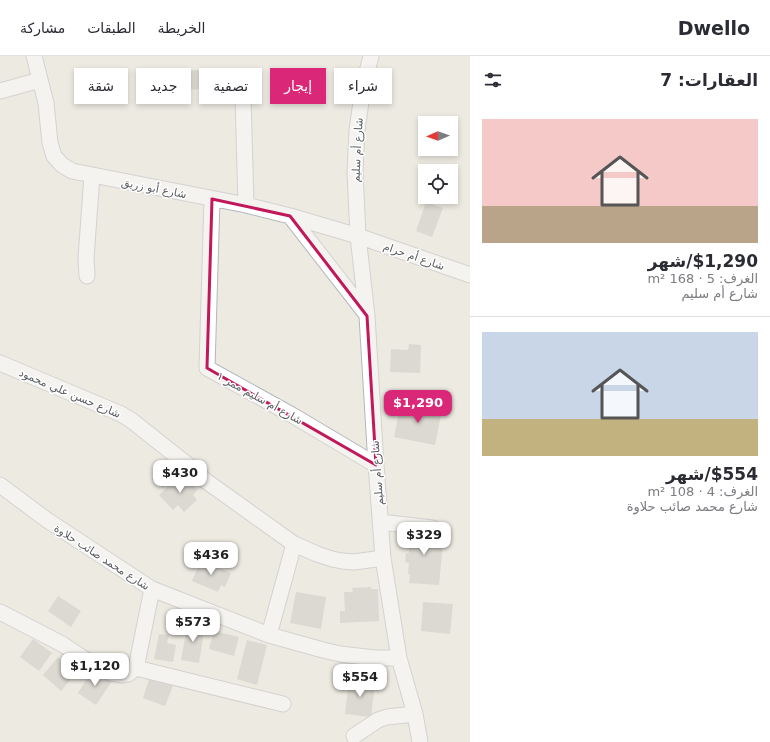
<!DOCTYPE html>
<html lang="ar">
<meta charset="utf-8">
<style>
body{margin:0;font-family:"DejaVu Sans","Noto Sans Arabic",sans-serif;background:#f2f2f3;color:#2b2b33;direction:rtl;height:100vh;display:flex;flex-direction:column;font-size:15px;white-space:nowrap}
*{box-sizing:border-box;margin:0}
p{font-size:13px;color:#7c7c81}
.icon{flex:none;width:22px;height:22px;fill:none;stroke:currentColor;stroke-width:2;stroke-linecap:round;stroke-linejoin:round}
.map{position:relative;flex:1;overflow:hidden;direction:ltr}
.side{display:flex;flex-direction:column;background:#fff;width:300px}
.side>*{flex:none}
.banner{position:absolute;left:12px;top:12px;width:380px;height:36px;direction:rtl;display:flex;gap:8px}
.needle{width:26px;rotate:268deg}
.tools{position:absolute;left:418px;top:60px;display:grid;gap:8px}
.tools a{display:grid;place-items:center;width:40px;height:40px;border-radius:0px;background:#fff;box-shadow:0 2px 6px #0003;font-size:20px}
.price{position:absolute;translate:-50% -34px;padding:0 9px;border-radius:8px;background:#fff;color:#222;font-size:13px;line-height:26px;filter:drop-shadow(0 1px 2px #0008)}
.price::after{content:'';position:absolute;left:50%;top:24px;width:12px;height:9px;margin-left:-6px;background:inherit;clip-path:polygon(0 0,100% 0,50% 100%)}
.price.active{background:#db2777;color:#fff}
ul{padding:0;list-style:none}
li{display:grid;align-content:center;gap:8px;height:212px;padding:0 12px}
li+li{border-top:1px solid #e1e1e2}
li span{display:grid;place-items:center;height:124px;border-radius:0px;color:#555}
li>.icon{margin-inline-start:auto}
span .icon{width:72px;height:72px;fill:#fffc;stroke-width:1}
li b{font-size:17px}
h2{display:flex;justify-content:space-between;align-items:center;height:48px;padding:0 12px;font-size:17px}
.tag{padding:0 14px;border-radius:0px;background:#fff;box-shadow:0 2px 6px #0003;font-size:14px;line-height:36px}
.tag.active{background:#db2777;color:#fff}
header{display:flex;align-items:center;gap:24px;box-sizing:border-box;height:56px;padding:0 20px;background:#fff;border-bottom:1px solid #e1e1e2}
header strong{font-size:19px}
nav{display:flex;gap:22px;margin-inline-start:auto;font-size:14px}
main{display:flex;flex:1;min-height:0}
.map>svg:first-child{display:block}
</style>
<header>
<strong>Dwello</strong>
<nav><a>الخريطة</a><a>الطبقات</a><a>مشاركة</a></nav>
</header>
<main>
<section class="side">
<h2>العقارات: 7<svg class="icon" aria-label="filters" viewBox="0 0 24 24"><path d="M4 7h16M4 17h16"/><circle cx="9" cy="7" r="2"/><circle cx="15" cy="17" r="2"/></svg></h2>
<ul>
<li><span style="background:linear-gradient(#f6c9c9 70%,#b9a48a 0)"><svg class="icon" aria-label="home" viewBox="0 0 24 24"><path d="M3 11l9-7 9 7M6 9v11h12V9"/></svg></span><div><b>$1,290/شهر</b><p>الغرف: 5 · 168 m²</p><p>شارع أم سليم</p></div></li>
<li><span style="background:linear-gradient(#c9d6e8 70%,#c2b280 0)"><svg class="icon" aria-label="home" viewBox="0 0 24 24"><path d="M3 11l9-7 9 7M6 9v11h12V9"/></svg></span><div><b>$554/شهر</b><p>الغرف: 4 · 108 m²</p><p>شارع محمد صائب حلاوة</p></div></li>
</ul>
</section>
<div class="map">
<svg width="470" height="686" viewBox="0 0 470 686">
<rect width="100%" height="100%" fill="#edeae2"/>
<path fill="#c8c5bf" d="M228,13V32L179,34L178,15Z
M426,146L443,152L432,181L416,175Z
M409,288L421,289L420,317L390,316L391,293L408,294Z
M401,346L442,354L435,389L394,381Z
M169,404L180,416L163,432L159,427L156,429L152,423L159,417L157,415Z
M181,417L197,434L193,439L197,444L184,456L178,449L173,454L159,439Z
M404,473L444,476L439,529L409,527L410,518H408L409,507L405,506L406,497H409V491H406L407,485H403Z
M201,504L231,517L225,531L221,529L218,536L192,525Z
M371,531V533H378L379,565L340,567V555H345L344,536H353L352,532Z
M296,536L326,541L321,573L290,567Z
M58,540L81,555L71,571L48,555Z
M423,546L453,548L450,578L421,575Z
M188,566L205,569L199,607L181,604Z
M214,575L239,581L234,600L209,593Z
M159,578L169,579L167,587L176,589L173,606L154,603Z
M33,583L52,597L39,615L20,601Z
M247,584L267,589L257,629L237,623Z
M58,601L76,617L61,635L43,619Z
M93,613L112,625L96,649L78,637Z
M151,618L174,627L165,650L143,642Z
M349,624L375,627L371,661L345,658Z"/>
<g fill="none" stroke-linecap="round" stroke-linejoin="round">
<g stroke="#b4b7bc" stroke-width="17">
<path id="minor" d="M34,0L46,47L50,87L54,100L62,109L72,115L246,149L290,160L358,180L470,219
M371,0L368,12L364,25L357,74L355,116L358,180L367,260L376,409L383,502L399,602L415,658L420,686
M0,35L40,24
M243,41L246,149
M212,143L207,312L292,359L376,409
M290,160L367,259
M87,220L86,202L92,119
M0,307L121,358L131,364L189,410L206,425L294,488L317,498L332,503L342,505L354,506L383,502
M0,429L47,464L152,533L269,579L323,594L340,598L375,602H399
M380,466L432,472
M0,556L62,588L83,602L111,617L121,619L128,618L136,612L152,533
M269,579L294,488
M136,612L283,648
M354,680L378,664L387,661L415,658"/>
</g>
<use href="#minor" stroke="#fff" stroke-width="15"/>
</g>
<path d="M0 0H470V686H0ZM212,143L290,160L367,260L376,409L207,312Z" fill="#edeae2" fill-opacity=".55" fill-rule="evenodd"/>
<path fill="none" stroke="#c2185b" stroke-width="3" stroke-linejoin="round" d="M212,143L290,160L367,260L376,409L207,312Z"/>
<g text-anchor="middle" stroke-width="3" stroke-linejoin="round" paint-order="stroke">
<g font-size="11" fill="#5a5e62" stroke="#fff">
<text transform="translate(357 94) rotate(-87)" y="4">شارع أم سليم</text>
<text transform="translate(154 132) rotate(11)" y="4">شارع أبو زريق</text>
<text transform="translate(414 200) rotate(19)" y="4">شارع أم حرام</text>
<text transform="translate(70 337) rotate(23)" y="4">شارع حسن علي محمود</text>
<text transform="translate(260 342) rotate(29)" y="4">شارع أم سليم ممر ١</text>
<text transform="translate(377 417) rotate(-94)" y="4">شارع أم سليم</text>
<text transform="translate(102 501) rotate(33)" y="4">شارع محمد صائب حلاوة</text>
</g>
</g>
</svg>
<div class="tools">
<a><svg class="needle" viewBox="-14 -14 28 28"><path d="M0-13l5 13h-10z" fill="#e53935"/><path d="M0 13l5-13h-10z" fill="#7c7c81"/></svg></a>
<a><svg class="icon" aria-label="locate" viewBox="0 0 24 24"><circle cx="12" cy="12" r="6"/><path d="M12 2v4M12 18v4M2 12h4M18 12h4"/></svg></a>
</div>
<b class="price active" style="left:418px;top:368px">$1,290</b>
<b class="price" style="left:180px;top:438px">$430</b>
<b class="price" style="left:424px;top:500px">$329</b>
<b class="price" style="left:211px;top:520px">$436</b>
<b class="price" style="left:193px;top:587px">$573</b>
<b class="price" style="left:95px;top:631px">$1,120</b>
<b class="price" style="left:360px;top:642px">$554</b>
<div class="banner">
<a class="tag">شراء</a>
<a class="tag active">إيجار</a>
<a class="tag">تصفية</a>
<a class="tag">جديد</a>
<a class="tag">شقة</a>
</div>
</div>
</main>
